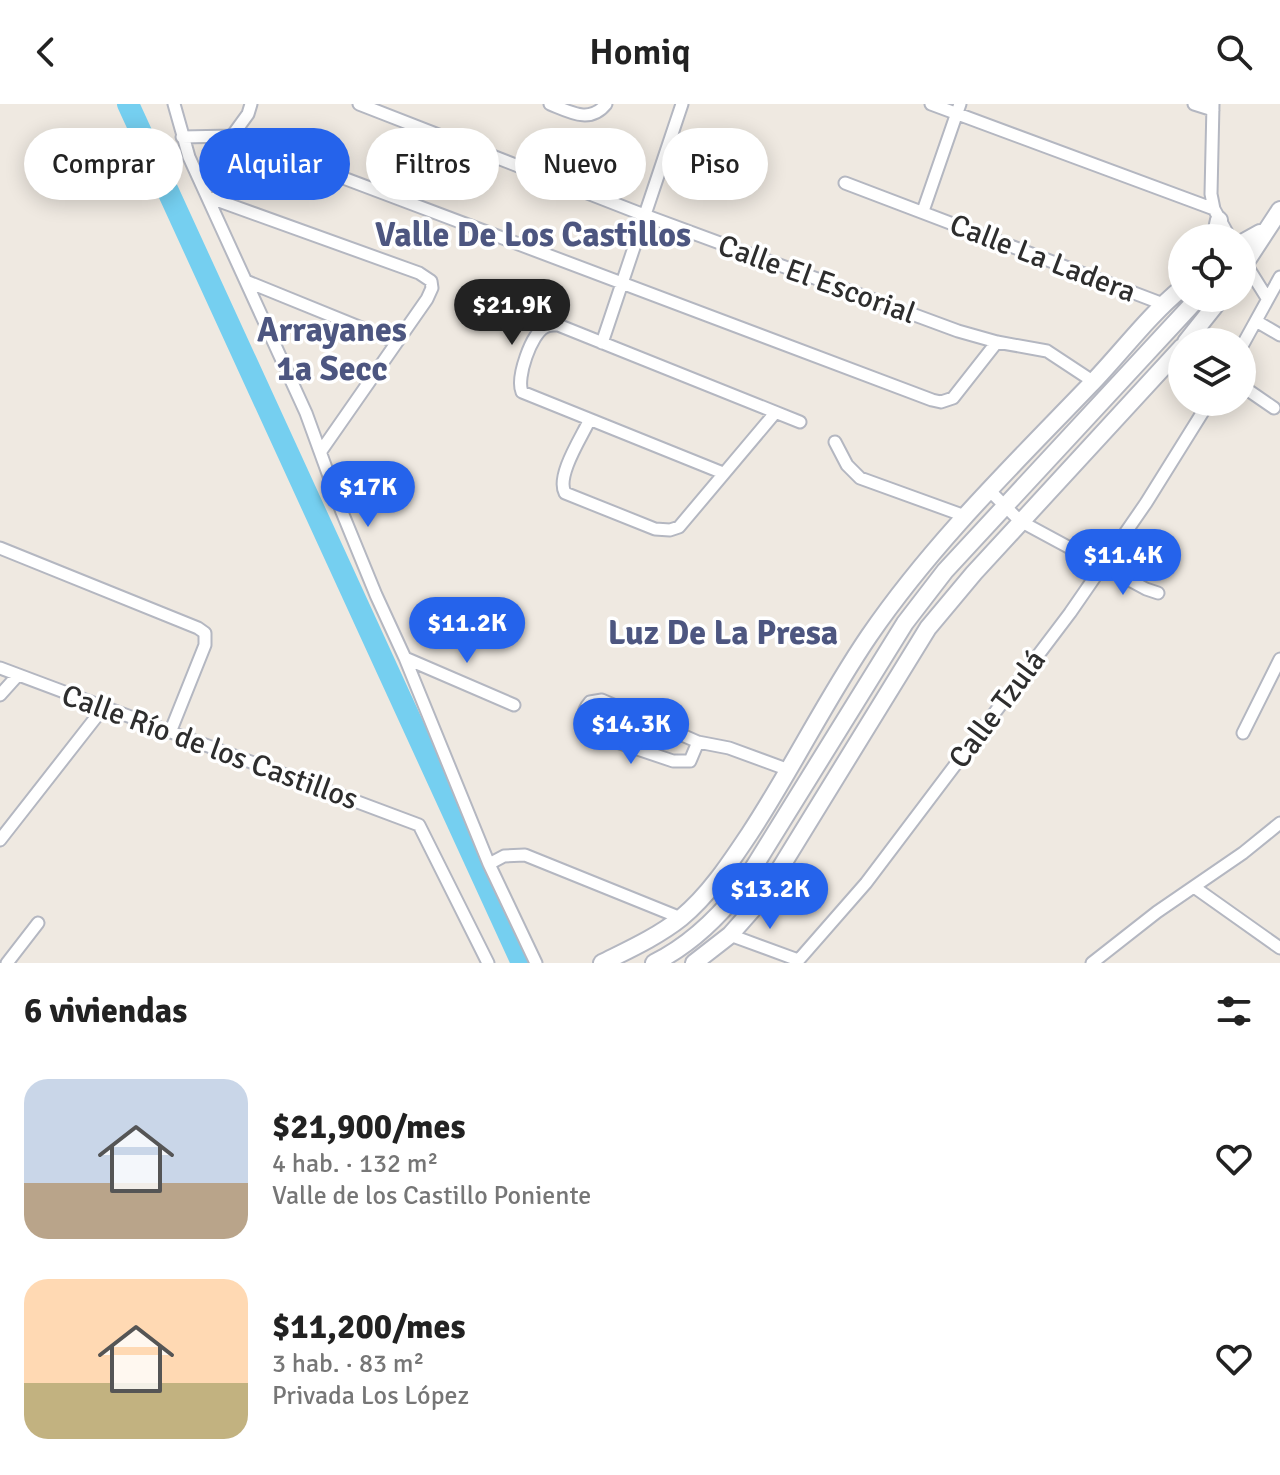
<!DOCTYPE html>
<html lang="es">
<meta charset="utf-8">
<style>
body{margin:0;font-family:Signika,sans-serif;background:#f6f6f6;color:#222;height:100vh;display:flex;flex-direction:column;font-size:30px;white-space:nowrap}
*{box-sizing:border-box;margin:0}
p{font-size:26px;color:#767676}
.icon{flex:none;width:44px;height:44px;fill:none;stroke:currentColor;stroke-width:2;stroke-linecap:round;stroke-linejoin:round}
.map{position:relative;height:859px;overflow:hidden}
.side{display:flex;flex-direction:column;background:#fff;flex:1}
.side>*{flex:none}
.hud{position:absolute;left:24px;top:24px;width:800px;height:72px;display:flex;gap:16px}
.controls{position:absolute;left:1168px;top:120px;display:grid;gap:16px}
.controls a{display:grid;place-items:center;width:88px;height:88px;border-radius:50%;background:#fff;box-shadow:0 4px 20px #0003;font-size:40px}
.price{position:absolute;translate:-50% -68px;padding:0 18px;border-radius:28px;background:#2563eb;color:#fff;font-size:26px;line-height:52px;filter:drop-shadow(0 2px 4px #0008)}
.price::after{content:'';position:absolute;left:50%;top:48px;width:24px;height:18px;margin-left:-12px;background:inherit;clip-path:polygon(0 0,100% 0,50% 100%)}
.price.selected{background:#222;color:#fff}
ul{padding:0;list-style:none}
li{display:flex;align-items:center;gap:24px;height:200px;padding:0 24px}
li span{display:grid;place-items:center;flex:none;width:224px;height:160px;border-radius:24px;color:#555}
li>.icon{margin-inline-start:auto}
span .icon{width:96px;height:96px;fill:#fffc;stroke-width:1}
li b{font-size:34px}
h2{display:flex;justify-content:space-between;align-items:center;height:96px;padding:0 24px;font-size:34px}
.pill{padding:0 28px;border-radius:36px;background:#fff;box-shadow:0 4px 20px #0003;font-size:28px;line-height:72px}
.pill.selected{background:#2563eb;color:#fff}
header{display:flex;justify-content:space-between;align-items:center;height:104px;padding:0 24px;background:#fff;font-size:36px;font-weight:600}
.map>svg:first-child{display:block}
</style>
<header><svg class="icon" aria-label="back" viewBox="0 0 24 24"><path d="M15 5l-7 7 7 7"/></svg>Homiq<svg class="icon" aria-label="search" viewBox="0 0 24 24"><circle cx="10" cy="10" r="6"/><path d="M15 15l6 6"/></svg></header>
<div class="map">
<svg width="1280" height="859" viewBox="0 0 1280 859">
<rect width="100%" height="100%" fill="#efe9e1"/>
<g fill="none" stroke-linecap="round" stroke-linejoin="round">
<path stroke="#75cff0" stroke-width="22" d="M128,0L522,859"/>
<g stroke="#b4b7c1" stroke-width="15">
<path id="street" d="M174,0L189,53L306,309L342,408L376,491L405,554L489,760L536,859
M359,0L644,111L958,227L997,238L1047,247L1094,278
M550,0C570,8 590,20 606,0
M931,0L1214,105
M1194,0L1213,6
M1213,0L1211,90L1214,105L1230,134
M232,32L932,296L941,298L953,294L997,238
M182,33L232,32L248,10L251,0
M845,79L1163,200
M208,93L419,169L431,177L432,184L427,195L321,347
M923,107L960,0
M1242,154L1267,194
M246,177L396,238
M1256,217L1280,231
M602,239L682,0
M1242,242L1280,173
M1242,282L1274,304
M589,317C581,334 556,372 565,389L655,425L670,426L679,423L775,309
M835,338L847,361L860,374L965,412
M723,369L522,288C516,274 531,230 545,223C550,220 552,221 558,221L800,318
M989,386L1020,417L1146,485L1158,489
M0,444L198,524L205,529V541L171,626
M405,554L514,601
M0,564L419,721L488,859
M0,591L18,571
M1243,629L1280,555
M698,638L690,657H673L593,630C581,622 581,608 590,598L602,596L698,638L729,644L789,666
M0,736L104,603
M489,760L504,752L525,751L681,814
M1194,783L1280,844
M730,831L798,856
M7,859L38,819
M796,859L866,779L1070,509L1146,399L1209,298
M1092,859L1157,808L1243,749L1280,719"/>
</g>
<g stroke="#b4b7c1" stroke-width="20">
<path id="secondary" d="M1215,134L1219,116
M1242,139L1260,129
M1242,164L1280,106
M1186,238L1221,194
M602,859C628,846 657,833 681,814C709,791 730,759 750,729C792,665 826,595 869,532C932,440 1013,361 1090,281C1121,249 1147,213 1182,184
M654,859C688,842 715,817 739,787L905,519L945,467L1198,194
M694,859L730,831L760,797L928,524L974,469L1182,243"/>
</g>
<use href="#street" stroke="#fff" stroke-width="11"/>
<use href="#secondary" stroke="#fff" stroke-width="16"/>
</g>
<g text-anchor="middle" stroke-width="7" stroke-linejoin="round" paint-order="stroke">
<g font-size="30" fill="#2e2e2e" stroke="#fff">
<text transform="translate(1043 154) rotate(21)" y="10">Calle La Ladera</text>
<text transform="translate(817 175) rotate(20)" y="10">Calle El Escorial</text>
<text transform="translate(997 605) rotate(-53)" y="10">Calle Tzulá</text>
<text transform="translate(210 643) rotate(20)" y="10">Calle Río de los Castillos</text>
</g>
<g font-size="34" font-weight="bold" fill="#4d5680" stroke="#fff">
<text x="533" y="142">Valle De Los Castillos</text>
<text x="332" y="237">Arrayanes<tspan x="332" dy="39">1a Secc</tspan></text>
<text x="723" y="540">Luz De La Presa</text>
</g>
</g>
</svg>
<div class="controls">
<a><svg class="icon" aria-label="locate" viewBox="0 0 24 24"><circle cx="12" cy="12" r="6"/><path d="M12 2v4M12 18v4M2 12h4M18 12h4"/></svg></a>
<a><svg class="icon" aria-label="layers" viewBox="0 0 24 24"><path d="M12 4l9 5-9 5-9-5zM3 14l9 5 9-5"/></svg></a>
</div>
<b class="price selected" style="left:512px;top:243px">$21.9K</b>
<b class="price" style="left:368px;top:425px">$17K</b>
<b class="price" style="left:1123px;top:493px">$11.4K</b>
<b class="price" style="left:467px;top:561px">$11.2K</b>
<b class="price" style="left:631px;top:662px">$14.3K</b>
<b class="price" style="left:770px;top:827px">$13.2K</b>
<div class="hud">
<a class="pill">Comprar</a>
<a class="pill selected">Alquilar</a>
<a class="pill">Filtros</a>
<a class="pill">Nuevo</a>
<a class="pill">Piso</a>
</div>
</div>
<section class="side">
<h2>6 viviendas<svg class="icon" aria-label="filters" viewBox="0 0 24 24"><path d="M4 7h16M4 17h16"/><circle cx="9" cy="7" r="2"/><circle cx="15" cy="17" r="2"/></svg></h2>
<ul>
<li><span style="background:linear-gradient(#c9d6e8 65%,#b9a48a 0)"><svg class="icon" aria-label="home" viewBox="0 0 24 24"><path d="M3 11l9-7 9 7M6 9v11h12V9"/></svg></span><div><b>$21,900/mes</b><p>4 hab. · 132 m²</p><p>Valle de los Castillo Poniente</p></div><svg class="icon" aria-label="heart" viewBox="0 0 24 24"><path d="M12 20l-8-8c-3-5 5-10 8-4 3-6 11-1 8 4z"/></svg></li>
<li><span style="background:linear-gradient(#ffd9b3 65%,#c2b280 0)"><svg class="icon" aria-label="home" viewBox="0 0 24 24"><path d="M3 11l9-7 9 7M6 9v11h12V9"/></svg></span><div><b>$11,200/mes</b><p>3 hab. · 83 m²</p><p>Privada Los López</p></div><svg class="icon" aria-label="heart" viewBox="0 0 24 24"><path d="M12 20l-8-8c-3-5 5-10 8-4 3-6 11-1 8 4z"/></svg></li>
</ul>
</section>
